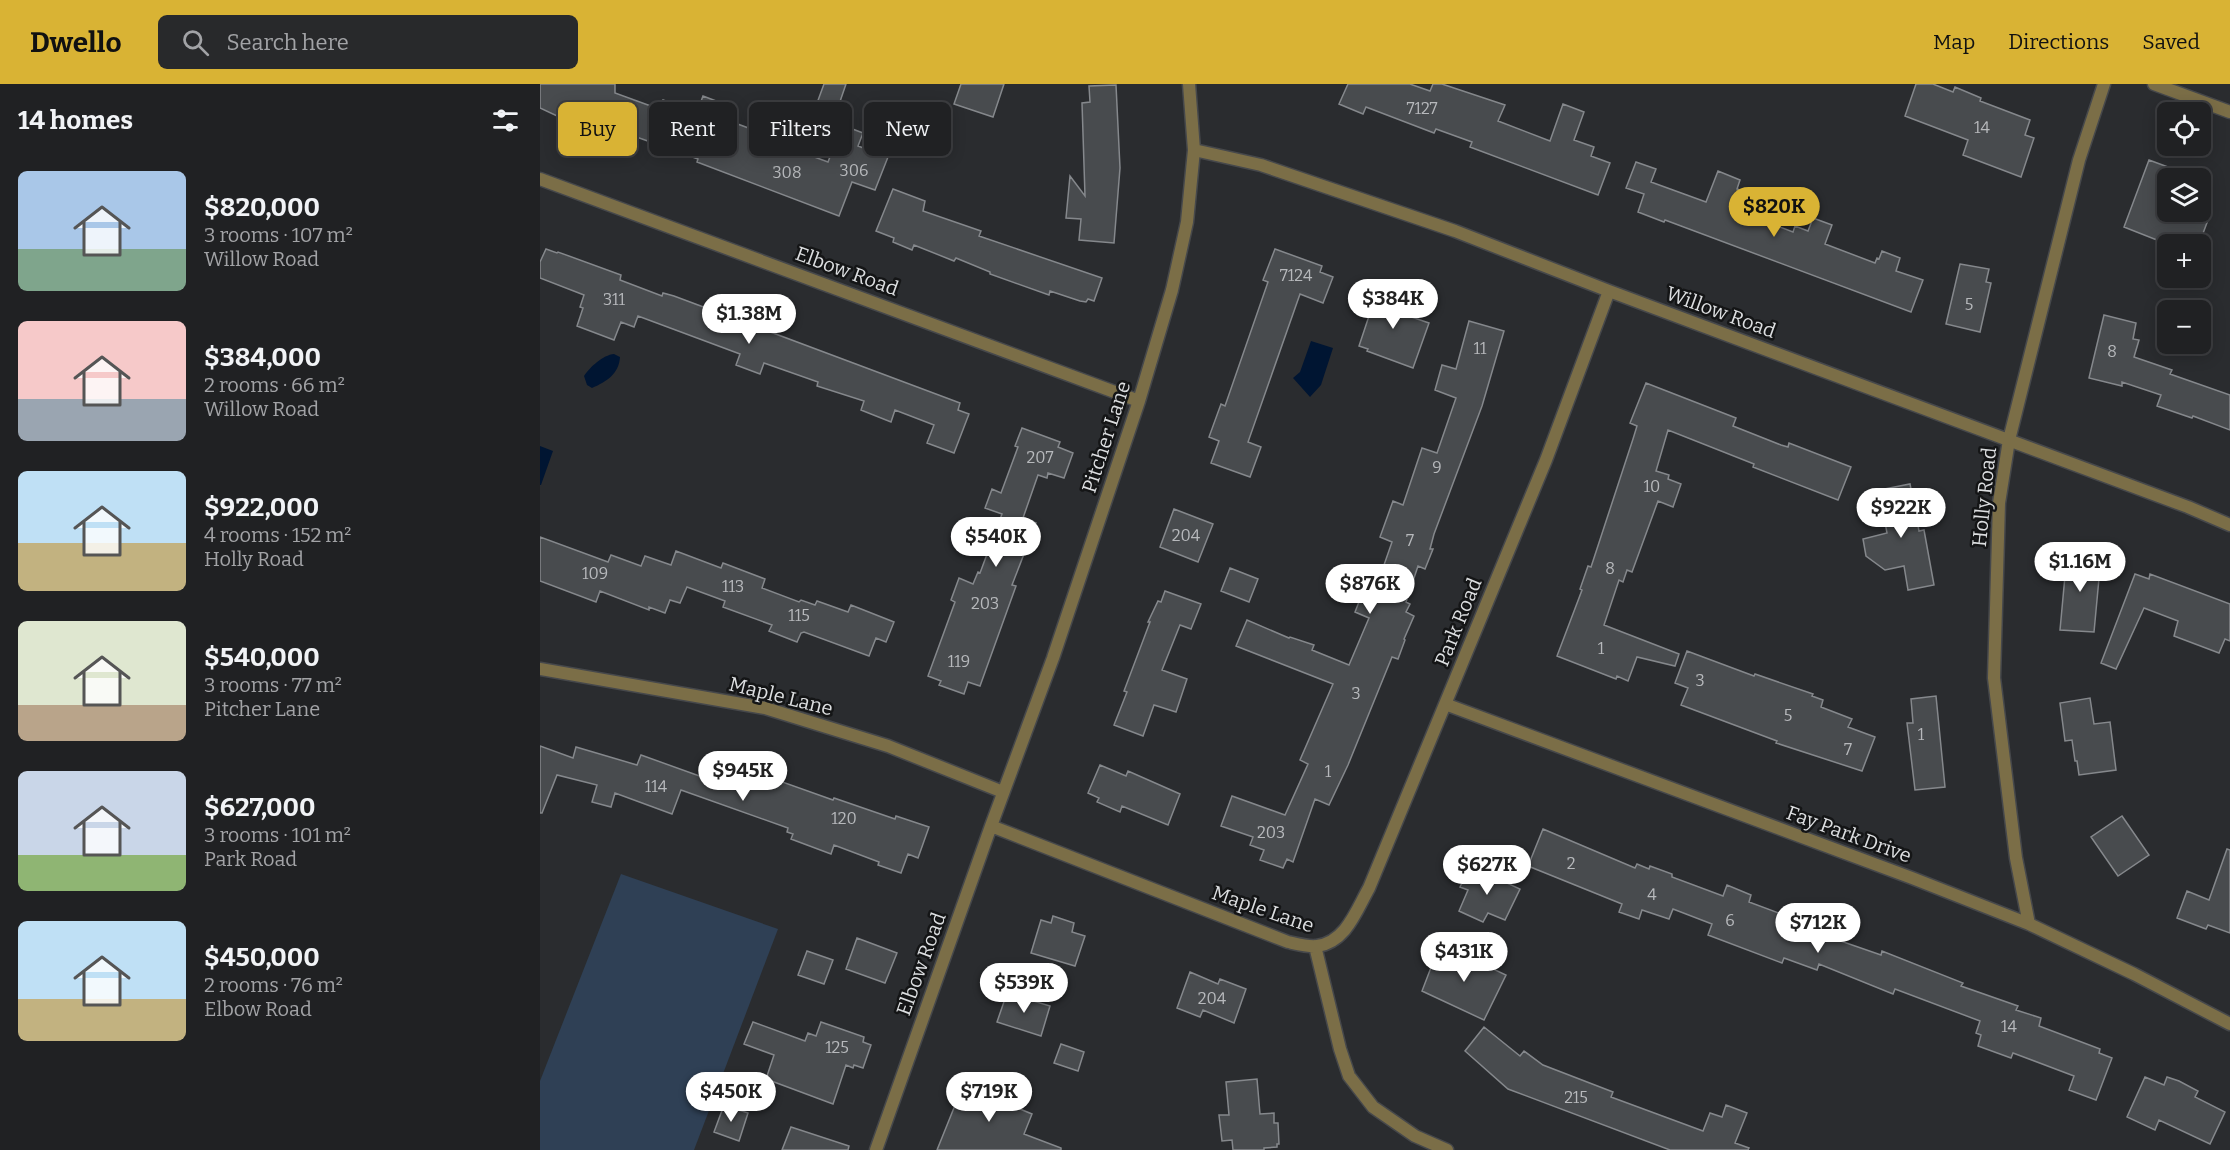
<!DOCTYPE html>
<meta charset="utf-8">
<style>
body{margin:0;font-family:Bitter,serif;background:#28292b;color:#f1f3f6;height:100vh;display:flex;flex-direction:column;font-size:22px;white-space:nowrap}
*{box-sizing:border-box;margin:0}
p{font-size:20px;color:#a2a3a6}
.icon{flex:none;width:33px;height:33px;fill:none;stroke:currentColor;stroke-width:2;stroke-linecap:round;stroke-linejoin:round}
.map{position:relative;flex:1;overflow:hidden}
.details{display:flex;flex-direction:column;background:#202123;width:540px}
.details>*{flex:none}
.top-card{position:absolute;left:18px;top:18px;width:570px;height:54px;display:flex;gap:12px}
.controls{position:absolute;left:1617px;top:18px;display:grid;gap:12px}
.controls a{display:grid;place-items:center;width:54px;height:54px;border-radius:9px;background:#202123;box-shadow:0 3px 15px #0003,0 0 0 2px #3d3e41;font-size:30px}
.price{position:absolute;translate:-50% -51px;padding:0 14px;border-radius:21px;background:#fff;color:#222;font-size:20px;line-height:39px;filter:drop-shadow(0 2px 3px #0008)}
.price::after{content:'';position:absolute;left:50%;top:36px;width:18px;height:14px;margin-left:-9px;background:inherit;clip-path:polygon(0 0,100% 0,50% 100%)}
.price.selected{background:#d9b334;color:#111}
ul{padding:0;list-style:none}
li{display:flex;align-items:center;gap:18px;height:150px;padding:0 18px}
li span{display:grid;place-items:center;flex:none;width:168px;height:120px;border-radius:9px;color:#555}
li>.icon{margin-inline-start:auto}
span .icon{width:72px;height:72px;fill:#fffc;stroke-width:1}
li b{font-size:26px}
h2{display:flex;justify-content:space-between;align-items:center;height:72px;padding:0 18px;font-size:26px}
.chip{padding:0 21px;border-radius:9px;background:#202123;box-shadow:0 3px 15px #0003,0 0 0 2px #3d3e41;font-size:21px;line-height:54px}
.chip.selected{background:#d9b334;color:#111}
header{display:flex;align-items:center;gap:36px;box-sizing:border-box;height:84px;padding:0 30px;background:#d9b334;color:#111}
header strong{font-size:28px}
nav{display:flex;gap:33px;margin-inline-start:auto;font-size:21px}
.search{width:420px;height:54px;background:#28292b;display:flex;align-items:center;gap:15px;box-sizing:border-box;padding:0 21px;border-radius:9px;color:#a2a3a6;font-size:22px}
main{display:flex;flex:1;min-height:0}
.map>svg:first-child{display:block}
</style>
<header>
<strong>Dwello</strong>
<div class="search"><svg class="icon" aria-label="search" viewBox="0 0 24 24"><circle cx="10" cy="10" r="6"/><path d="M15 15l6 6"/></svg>Search here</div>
<nav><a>Map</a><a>Directions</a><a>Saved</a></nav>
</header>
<main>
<section class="details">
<h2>14 homes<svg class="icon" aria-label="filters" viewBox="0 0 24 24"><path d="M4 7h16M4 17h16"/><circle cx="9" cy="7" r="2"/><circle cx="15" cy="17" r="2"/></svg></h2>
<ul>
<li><span style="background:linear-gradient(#a9c7e8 65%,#7fa58c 0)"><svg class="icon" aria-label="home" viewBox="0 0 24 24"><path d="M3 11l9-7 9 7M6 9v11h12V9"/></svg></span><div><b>$820,000</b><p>3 rooms · 107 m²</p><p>Willow Road</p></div></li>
<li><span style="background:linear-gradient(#f6c9c9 65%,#9aa5b1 0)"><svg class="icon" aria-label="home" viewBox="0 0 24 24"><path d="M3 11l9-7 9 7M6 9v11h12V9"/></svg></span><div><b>$384,000</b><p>2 rooms · 66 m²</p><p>Willow Road</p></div></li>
<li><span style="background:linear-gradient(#bfe0f5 60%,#c2b280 0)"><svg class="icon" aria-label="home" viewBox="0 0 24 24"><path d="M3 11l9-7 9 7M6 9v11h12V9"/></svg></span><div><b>$922,000</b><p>4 rooms · 152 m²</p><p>Holly Road</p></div></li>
<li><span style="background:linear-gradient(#dfe7d0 70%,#b9a48a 0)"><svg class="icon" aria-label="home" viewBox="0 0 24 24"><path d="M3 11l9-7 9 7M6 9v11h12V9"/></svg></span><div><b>$540,000</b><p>3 rooms · 77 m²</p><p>Pitcher Lane</p></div></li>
<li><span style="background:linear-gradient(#c9d6e8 70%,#8fb573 0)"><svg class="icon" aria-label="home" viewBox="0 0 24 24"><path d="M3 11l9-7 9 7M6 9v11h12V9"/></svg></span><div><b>$627,000</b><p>3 rooms · 101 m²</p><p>Park Road</p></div></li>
<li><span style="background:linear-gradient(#bfe0f5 65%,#c2b280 0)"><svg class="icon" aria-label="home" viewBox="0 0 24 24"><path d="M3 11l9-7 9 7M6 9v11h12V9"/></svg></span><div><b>$450,000</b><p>2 rooms · 76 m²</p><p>Elbow Road</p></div></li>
</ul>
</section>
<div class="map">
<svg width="1690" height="1066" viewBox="0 0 1690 1066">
<rect width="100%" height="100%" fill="#2a2c2f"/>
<path fill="#2f4055" d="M81,790L238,845L154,1066H0V997Z"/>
<path fill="#001532" d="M771,257L793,264L781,301L770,313L753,294L760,288Z
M74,270L80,273C79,290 66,298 52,304L47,301L44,292C50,283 63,271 74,270Z
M0,362L13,367L1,401H0Z"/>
<path fill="#484b4e" stroke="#85888c" stroke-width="1.5" d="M0,0H75V9L119,25L123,16L157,28L163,12L184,20L179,33L211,45L209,49L288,78L302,41L323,49L318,62L348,73L335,106L312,98L299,132L157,78L158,75L63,41L61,49L57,47L54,57L29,48L32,39L0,24Z
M284,0H306L293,38L273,30Z
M421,0H464L453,33L414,20Z
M808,0H870L890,7L893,0H902L965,21L958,37L1010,57L1023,20L1044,28L1034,56L1054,63L1051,72L1070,79L1058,111L930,63L932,58L896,45L894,49L826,23L823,30L799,20Z
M1376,0H1393L1413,8L1415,3L1441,14L1440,17L1490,36L1485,51L1494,54L1481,93L1423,71L1428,56L1365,32Z
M576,1L580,84L574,159L539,156L541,135L526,134L530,92L545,112L542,19L550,18L549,2Z
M1609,76L1647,90L1646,94H1628V128H1660V125L1671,128L1659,160H1627L1584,143Z
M1096,78L1116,85L1111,98L1166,118L1178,87L1200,96L1197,105L1210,109L1203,129L1253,148L1255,142L1268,147L1273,134L1292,141L1285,160L1335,179L1337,174L1339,175L1342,167L1360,174L1356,187L1383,196L1371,228L1125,136L1124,138L1098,128L1104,110L1086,104Z
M353,105L385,117L383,127L441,147L439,152L562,194L554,217L548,215L546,218L540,217L510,207L509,211L450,190V188L416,174L414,177L374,161L372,166L353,158L354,154L336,147Z
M6,165L17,169L18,168L81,191L80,196L122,212L123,209L134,212L420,319L418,326L429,330L414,369L387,359L394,341L355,326L351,338L321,326L324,317L277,302L278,298L224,279L220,290L196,281L200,270L98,232L94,243L81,238L74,256L37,242L43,224L40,223L44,211L0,194V178Z
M735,165L782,182L780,188L793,193L783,219L760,210L708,358L721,363L710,393L671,379L679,357L669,353L681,320L685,322L728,198L723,196Z
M1420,180L1449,185L1446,198L1451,199L1440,248L1406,240Z
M839,202L863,211L857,228L889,239L873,284L827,267L828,265L819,262Z
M1564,231L1596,239L1593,255L1599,256L1594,273L1632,286L1630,290L1690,311V346L1653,332L1652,334L1617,322L1621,311L1582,298V302L1549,294Z
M929,237L964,247L942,322L894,450L890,465H893L885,485L878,482L866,518L870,520L866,528L874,532L864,555L865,556L858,575L852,573L808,681L789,721L775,715L753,778L747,775L743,784L720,776L724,766L710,761L713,753L681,742L692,712L745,731L768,680L760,676L793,600L696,562L707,536L749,554L750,553L774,561L772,566L809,581L829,534L815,528L826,500L836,504L852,458L840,453L853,417L863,421L882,364L897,369L916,314L895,306L902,281L916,285Z
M1106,299L1196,334L1193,342L1241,361L1248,363L1249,359L1311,383L1298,416L1213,383L1214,380L1128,346L1116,387L1129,391L1128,395L1141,400L1133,423L1118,417L1092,488L1087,486L1083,498L1079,496L1064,541L1139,570L1135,582L1097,573L1088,597L1077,592L1076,595L1017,572L1042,506L1040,505L1048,482L1051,483L1093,355L1097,342L1090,339Z
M482,344L520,358L518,363L533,369L524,394L508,389L507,394L498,391L483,434L496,439L472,501L476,502L440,602L428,598L424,610L399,601L401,597L388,592L415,518L411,516L419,494L433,500L438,488L440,489L462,430L445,424L452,405L461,409L478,363L475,362Z
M1370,400L1379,447L1384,446L1394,501L1368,506L1364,482L1345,486L1326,472L1323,455L1347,449L1339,406Z
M634,425L673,440L658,478L620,463Z
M0,453L68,478L71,471L101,482L105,472L131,481L136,467L181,484L183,479L225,495L222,504L259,518L261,516L275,521L277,517L308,528L311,521L354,538L346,558L336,554L329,572L264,548L261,549L257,558L229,547L232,541L183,523L185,517L147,503L140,519L130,516L125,529L109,523V526L60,507L56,518L0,497Z
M1527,470L1561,473L1554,548L1520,546Z
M690,484L718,495L709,518L681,507Z
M1595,490L1609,495L1610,490L1690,520V557L1685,555L1679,569L1634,552L1638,537L1604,524L1576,585L1561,579Z
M625,507L661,520L651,545L640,541L622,586L647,595L636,628L614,621L603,652L574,641L587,608L584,607L610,538H608L618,517L621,518Z
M1147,567L1214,592L1215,590L1273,610L1272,612L1283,616L1281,623L1312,635L1308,643L1335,653L1322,687L1236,659L1237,657L1141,621L1148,604L1135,599Z
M1396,612L1405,703L1375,706L1367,639H1373L1371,615Z
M1550,614L1554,640L1570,638L1576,686L1539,691L1537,677H1535L1532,656L1525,657L1520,619Z
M0,662L33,674L36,663L97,681L101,671L165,694L172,673L293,716L294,714L355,735L356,732L389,743L378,774L368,770L361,789L338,781L339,778L294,761L291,770L251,755L253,750L247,748L248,744L141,706L132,730L75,709L71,723L52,718L57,701L17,691L2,729H0Z
M560,681L586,692L588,687L640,710L628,741L582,722L580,728L557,718L559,714L548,709Z
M1582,732L1609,771L1578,792L1551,753Z
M1003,745L1095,784L1097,780L1109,785L1110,782L1132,790V793L1183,812L1187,801L1211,811L1209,818L1263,838V844L1341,871L1342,867L1423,899L1421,902L1478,922L1476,926L1501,934L1499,942L1560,965L1559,969L1572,974L1556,1016L1529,1006L1534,992L1473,969L1471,974L1438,962L1441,951L1436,949L1440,937L1355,905L1353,910L1279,880L1277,886L1244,874L1242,879L1168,851L1172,840L1133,825L1129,835L1102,826L1099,835L1079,828L1082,820L988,782Z
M1687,765L1690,766V849L1668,841L1666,845L1637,834L1647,807L1669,816Z
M930,782L980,805L965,836L948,829L943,838L919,827L928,806L920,803Z
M513,832L534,839L532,848L545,852L535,882L491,869L501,836L511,839Z
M317,854L357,869L345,899L306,885Z
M909,864L966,891L944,936L882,907L895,873L902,877Z
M267,867L293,876L284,900L258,891Z
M650,888L678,900L680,895L706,905L694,939L663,926L660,933L637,924Z
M467,909L510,922L501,952L457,938Z
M213,938L265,957L268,949L276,952L281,938L324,953L323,958L331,961L323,984L314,981L313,984L306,981L293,1020L226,995L234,971L204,960Z
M944,943L980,972L984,967L1003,981L1073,1008L1071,1013L1163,1047L1170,1029L1182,1033L1186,1021L1207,1029L1195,1059L1209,1064L1208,1066H1130L968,1005L925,967Z
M521,960L544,968L538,987L514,979Z
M1605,993L1624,1001L1627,993L1639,997L1658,1007L1655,1013L1685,1028L1670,1060L1619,1036L1615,1046L1587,1033Z
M426,994L478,1015L475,1023L492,1030L484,1050L521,1064V1066H397Z
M717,995L720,1030L734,1029V1039H738L739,1060H737V1063L724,1064V1066H693L692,1056L682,1057L679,1031H689L686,998Z
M184,1021L208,1029L199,1057L174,1048Z
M251,1043L309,1062L308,1066H242Z"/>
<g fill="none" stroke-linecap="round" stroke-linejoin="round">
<g stroke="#46484b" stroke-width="15">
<path id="street" d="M1614,0L1690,28
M654,66L721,81L915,147L1069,207L1648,423L1690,441
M0,95L599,317
M0,585L225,624L348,662L463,708
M905,620L1372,794L1489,840L1594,890L1690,940
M451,742L748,858C757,860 768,863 777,862C806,858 816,827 829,804L1006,376L1069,207
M1489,840L1476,774L1454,594L1459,419L1469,356L1539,76L1564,0
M775,862L800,965L809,992L833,1023L875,1052L907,1066
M336,1066L451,742L513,574L599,317L632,206L647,138L654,66L649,0"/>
</g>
<use href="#street" stroke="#7b6e47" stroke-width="12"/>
</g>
<g text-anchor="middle" stroke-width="5" stroke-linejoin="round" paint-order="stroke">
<g font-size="16" fill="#b7b9bc">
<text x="882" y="30">7127</text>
<text x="1442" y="49">14</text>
<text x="314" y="92">306</text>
<text x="247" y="94">308</text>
<text x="756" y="197">7124</text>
<text x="74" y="221">311</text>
<text x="1429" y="226">5</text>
<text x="940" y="270">11</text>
<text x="1572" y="273">8</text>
<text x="500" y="379">207</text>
<text x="897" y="389">9</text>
<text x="1112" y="408">10</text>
<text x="646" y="457">204</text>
<text x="870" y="462">7</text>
<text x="1070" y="490">8</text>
<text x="55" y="495">109</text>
<text x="193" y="508">113</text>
<text x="445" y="525">203</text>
<text x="259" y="537">115</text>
<text x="1061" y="570">1</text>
<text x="419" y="583">119</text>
<text x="1160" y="602">3</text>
<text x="816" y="615">3</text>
<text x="1248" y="637">5</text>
<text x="1381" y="656">1</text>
<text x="1308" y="671">7</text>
<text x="788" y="693">1</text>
<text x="116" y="708">114</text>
<text x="304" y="740">120</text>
<text x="731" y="754">203</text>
<text x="1031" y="785">2</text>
<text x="1112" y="816">4</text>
<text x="1190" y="842">6</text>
<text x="672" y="920">204</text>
<text x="1469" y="948">14</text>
<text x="297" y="969">125</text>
<text x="1036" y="1019">215</text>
</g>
<g font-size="20" fill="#dcdee0" stroke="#141516">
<text transform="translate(307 187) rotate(20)" y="7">Elbow Road</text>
<text transform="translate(1181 228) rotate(20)" y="7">Willow Road</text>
<text transform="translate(566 353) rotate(-72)" y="7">Pitcher Lane</text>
<text transform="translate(1444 413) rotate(-84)" y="7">Holly Road</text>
<text transform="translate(918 538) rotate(-68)" y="7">Park Road</text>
<text transform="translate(241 612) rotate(14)" y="7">Maple Lane</text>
<text transform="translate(1309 750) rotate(20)" y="7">Fay Park Drive</text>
<text transform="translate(723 825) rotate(19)" y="7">Maple Lane</text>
<text transform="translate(381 880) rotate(-70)" y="7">Elbow Road</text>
</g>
</g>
</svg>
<div class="controls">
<a><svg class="icon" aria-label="locate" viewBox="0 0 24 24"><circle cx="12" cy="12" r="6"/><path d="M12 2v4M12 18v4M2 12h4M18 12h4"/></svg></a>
<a><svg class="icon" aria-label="layers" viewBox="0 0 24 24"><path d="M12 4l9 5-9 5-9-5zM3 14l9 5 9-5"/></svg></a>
<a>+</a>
<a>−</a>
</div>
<b class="price selected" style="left:1234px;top:154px">$820K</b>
<b class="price" style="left:853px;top:246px">$384K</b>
<b class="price" style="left:209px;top:261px">$1.38M</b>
<b class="price" style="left:1361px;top:455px">$922K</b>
<b class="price" style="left:456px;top:484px">$540K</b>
<b class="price" style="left:1540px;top:509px">$1.16M</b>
<b class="price" style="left:830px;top:531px">$876K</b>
<b class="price" style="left:203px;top:718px">$945K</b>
<b class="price" style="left:947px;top:812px">$627K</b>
<b class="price" style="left:1278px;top:870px">$712K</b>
<b class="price" style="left:924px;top:899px">$431K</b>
<b class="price" style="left:484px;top:930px">$539K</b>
<b class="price" style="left:191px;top:1039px">$450K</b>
<b class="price" style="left:449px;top:1039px">$719K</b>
<div class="top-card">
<a class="chip selected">Buy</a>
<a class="chip">Rent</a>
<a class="chip">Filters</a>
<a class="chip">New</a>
</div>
</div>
</main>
